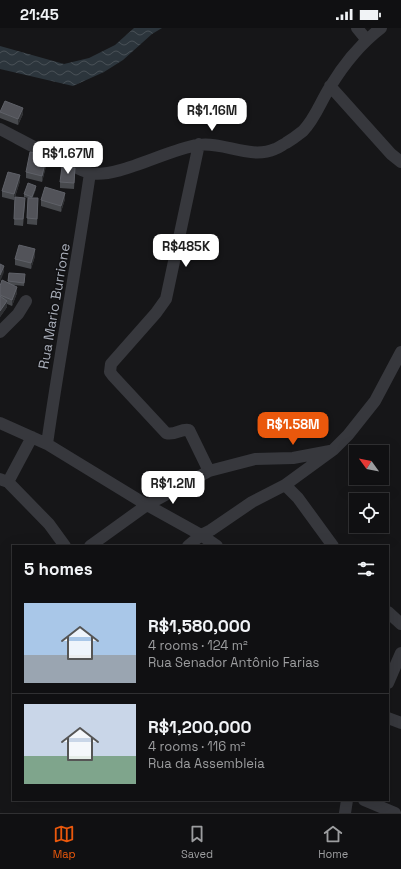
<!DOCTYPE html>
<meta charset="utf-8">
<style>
body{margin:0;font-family:"Space Grotesk",sans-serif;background:#1e1e20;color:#f1f3f6;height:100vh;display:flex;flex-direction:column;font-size:15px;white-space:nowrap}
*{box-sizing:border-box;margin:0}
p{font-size:13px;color:#9c9d9f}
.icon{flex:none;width:22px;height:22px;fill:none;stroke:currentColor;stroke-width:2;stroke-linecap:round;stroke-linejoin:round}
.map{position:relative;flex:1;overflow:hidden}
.side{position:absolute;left:12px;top:517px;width:377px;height:256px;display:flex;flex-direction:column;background:#101012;border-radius:0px;box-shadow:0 4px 16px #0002,0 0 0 1px #303032}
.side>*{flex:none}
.needle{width:26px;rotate:303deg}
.tools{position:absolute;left:349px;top:417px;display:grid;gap:8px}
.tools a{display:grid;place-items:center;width:40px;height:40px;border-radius:0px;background:#101012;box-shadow:0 4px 16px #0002,0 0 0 1px #303032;font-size:20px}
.price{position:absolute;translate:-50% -34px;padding:0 9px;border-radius:8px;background:#fff;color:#222;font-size:13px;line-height:26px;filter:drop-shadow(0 1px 2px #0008)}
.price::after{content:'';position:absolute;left:50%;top:24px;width:12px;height:9px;margin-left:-6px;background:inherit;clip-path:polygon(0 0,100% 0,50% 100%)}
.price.on{background:#ea580c;color:#fff}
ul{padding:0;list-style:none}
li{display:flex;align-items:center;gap:12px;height:100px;padding:0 12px}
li+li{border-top:1px solid #303032}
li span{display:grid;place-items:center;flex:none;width:112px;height:80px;border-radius:0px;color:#555}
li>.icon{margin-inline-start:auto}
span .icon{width:48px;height:48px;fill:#fffc;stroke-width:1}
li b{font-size:17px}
h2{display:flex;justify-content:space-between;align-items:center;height:48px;padding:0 12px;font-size:17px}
.status{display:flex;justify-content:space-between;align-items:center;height:28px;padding:0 20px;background:#101012;direction:ltr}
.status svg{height:11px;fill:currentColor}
.tabs{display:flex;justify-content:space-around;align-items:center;height:56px;border-top:1px solid #303032;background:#101012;font-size:11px;color:#9c9d9f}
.tabs a{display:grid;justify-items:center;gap:2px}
.tabs .on{color:#ea580c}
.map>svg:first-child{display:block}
</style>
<div class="status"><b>21:45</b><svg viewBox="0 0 49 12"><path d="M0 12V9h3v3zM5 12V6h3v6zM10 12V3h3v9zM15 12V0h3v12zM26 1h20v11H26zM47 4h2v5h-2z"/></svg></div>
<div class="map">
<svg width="401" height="785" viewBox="0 0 401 785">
<defs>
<pattern id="water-waves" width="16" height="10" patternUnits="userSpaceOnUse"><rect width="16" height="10" fill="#2c353c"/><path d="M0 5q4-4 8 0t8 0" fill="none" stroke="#485056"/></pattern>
</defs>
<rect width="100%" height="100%" fill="#161618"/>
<path fill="url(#water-waves)" d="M134,0H162L152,6L123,32L104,44L73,58L0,41V18L64,36L89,30L115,17Z"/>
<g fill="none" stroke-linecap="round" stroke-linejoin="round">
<path stroke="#37383d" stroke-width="12" d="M357,0L366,11
M330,58L391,126L401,134
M0,101C23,113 46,126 70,137C76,139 83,143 90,145C117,151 168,121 198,117C223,113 250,132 275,121C279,120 282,117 286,115C291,112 298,107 303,103C315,91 321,73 330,59C344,36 360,16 381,0
M199,116L166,271L156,285L111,336L110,344L113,348L166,405C175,408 181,400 189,402L209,443
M0,304L18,286L26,273
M0,395L47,416L147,477L201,507L217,518
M47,416C60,325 77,235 90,145
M0,451L8,454L49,496L65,518
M8,454L32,409
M285,457L298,470L333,518
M90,518L147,477L209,443L255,431L293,430L330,423
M188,518L201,507L211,502L252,474L285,457L333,422L348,407L375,373L401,324
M388,584L401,596
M388,655L401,625
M388,690L401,695
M364,772L395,785
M345,785L347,772"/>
</g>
<path fill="#47494d" d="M0,83L23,86L18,97L0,90Z
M47,134L42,154L26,150V144Z
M75,146L74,161L60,160V154Z
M20,153L15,169L25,176L23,198L14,197L15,169L14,172L2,169V163Z
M36,161L32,170L38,176L37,197L27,196L28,170L24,169V166Z
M65,171L61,184L41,178V172Z
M35,228L31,241L15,237V231Z
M9,245L25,250L24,258L14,257L17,265L12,278L7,276V279L0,289V258L8,254Z"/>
<path fill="#2f3033" d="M23,80V86L18,97V91Z
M47,127V134L42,154V148Z
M20,147V153L14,172V166Z
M36,158V161L32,172V169Z
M65,165V171L61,184V178Z
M35,221V228L31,241V235Z
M4,238V244L0,254V247Z
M17,259V265L12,278V272Z
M7,273V279L0,289V283Z"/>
<path fill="#525359" stroke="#5f6168" d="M5,73L23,80L18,91L0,84Z
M30,124L47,127L42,148L26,144Z
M62,139L75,140L74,155L60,154Z
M8,144L20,147L14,166L2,163Z
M28,155L36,158L32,169L24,166Z
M45,159L65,165L61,178L41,172Z
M15,169L25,170L23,191H14Z
M28,170H38L37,191L27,190Z
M19,217L35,221L31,235L15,231Z
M0,236L4,238L0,247Z
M9,245L25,246L24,255L8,253Z
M2,252L17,259L12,272L0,267V258Z
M0,268L7,273L0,283Z"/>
<g text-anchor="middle" stroke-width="3" stroke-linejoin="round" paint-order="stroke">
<g font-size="14" fill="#a8adb8" stroke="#111113">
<text transform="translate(54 278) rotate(-80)" y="5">Rua Mario Burrione</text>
</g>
</g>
</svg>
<div class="tools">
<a><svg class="needle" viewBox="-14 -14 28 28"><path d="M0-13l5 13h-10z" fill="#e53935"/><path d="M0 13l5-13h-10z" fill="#9c9d9f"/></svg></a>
<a><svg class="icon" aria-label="locate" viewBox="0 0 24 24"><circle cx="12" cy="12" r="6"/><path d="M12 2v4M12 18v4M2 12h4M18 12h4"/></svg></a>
</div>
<b class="price" style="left:212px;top:104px">R$1.16M</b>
<b class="price" style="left:68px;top:147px">R$1.67M</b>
<b class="price" style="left:186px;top:240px">R$485K</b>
<b class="price on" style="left:293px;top:418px">R$1.58M</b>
<b class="price" style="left:173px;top:477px">R$1.2M</b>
<section class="side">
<h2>5 homes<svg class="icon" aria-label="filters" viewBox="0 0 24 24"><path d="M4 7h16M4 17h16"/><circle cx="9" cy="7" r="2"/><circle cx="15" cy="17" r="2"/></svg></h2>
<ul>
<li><span style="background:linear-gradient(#a9c7e8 65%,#9aa5b1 0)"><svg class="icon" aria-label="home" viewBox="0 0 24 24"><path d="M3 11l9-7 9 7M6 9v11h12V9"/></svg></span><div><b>R$1,580,000</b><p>4 rooms · 124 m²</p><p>Rua Senador Antônio Farias</p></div></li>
<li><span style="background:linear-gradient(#c9d6e8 65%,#7fa58c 0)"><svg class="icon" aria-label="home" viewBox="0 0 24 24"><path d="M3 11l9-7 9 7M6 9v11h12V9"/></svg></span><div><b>R$1,200,000</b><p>4 rooms · 116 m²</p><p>Rua da Assembleia</p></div></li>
</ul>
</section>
</div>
<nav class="tabs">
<a class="on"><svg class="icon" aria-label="map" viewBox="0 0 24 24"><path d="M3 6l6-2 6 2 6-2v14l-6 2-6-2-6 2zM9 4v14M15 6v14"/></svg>Map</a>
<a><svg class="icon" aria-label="saved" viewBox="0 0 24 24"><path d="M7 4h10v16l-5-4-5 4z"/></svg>Saved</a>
<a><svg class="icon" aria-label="home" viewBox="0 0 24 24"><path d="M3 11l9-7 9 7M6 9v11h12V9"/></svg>Home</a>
</nav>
